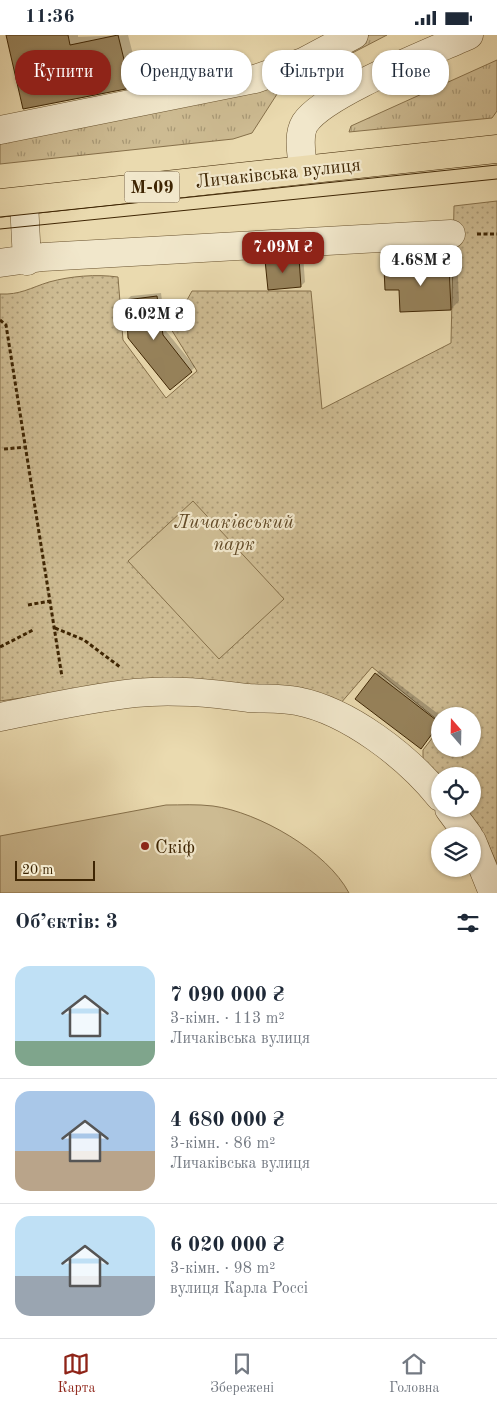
<!DOCTYPE html>
<html lang="uk">
<meta charset="utf-8">
<style>
body{margin:0;font-family:"Old Standard TT",serif;background:#f2f2f3;color:#1f2937;height:100vh;display:flex;flex-direction:column;font-size:19px;white-space:nowrap}
*{box-sizing:border-box;margin:0}
p{font-size:16px;color:#747a83}
.icon{flex:none;width:28px;height:28px;fill:none;stroke:currentColor;stroke-width:2;stroke-linecap:round;stroke-linejoin:round}
.map{position:relative;height:858px;overflow:hidden}
.panel{display:flex;flex-direction:column;background:#fff;flex:1}
.panel>*{flex:none}
.guide{position:absolute;left:15px;top:15px;width:468px;height:45px;display:flex;gap:10px}
.needle{width:32px;rotate:340deg}
.controls{position:absolute;left:431px;top:672px;display:grid;gap:10px}
.controls a{display:grid;place-items:center;width:50px;height:50px;border-radius:50%;background:#fff;box-shadow:0 1px 4px #0004;font-size:25px}
.scale{position:absolute;left:15px;bottom:12px;width:80px;box-sizing:border-box;padding-left:5px;border:2px solid #3e2503;border-top:0;font-size:14px;line-height:18px;white-space:nowrap;color:#3e2503;-webkit-text-stroke:4px #f1e7cb;paint-order:stroke}
.price{position:absolute;translate:-50% -42px;padding:0 11px;border-radius:10px;background:#fff;color:#222;font-size:16px;line-height:32px;filter:drop-shadow(0 1px 2px #0008)}
.price::after{content:'';position:absolute;left:50%;top:30px;width:15px;height:11px;margin-left:-8px;background:inherit;clip-path:polygon(0 0,100% 0,50% 100%)}
.price.active{background:#8f2418;color:#fff}
ul{padding:0;list-style:none}
li{display:flex;align-items:center;gap:15px;height:125px;padding:0 15px}
li+li{border-top:1px solid #e0e1e3}
li span{display:grid;place-items:center;flex:none;width:140px;height:100px;border-radius:15px;color:#555}
li>.icon{margin-inline-start:auto}
span .icon{width:60px;height:60px;fill:#fffc;stroke-width:1}
li b{font-size:21px}
h2{display:flex;justify-content:space-between;align-items:center;height:60px;padding:0 15px;font-size:21px}
.chip{padding:0 18px;border-radius:20px;background:#fff;box-shadow:0 1px 4px #0004;font-size:18px;line-height:45px}
.chip.active{background:#8f2418;color:#fff}
.status{display:flex;justify-content:space-between;align-items:center;height:35px;padding:0 25px;background:#fff;direction:ltr}
.status svg{height:14px;fill:currentColor}
.dock{display:flex;justify-content:space-around;align-items:center;height:70px;border-top:1px solid #e0e1e3;background:#fff;font-size:14px;color:#747a83}
.dock a{display:grid;justify-items:center;gap:2px}
.dock .active{color:#8f2418}
.map>svg:first-child{display:block}
</style>
<div class="status"><b>11:36</b><svg viewBox="0 0 49 12"><path d="M0 12V9h3v3zM5 12V6h3v6zM10 12V3h3v9zM15 12V0h3v12zM26 1h20v11H26zM47 4h2v5h-2z"/></svg></div>
<div class="map">
<svg width="497" height="858" viewBox="0 0 497 858">
<defs>
<pattern id="grass-tufts" width="24" height="20" patternUnits="userSpaceOnUse" patternTransform="scale(1.25)"><rect width="24" height="20" fill="#cdbb92"/><path d="M3 7l-1-3M5 7V3M7 7l1-3M15 17l-1-3M17 17v-4M19 17l1-3" fill="none" stroke="#a89875"/></pattern>
<pattern id="park-dots" width="8" height="8" patternUnits="userSpaceOnUse" patternTransform="scale(1.25)"><rect width="8" height="8" fill="#cdbb92"/><path d="M2 2h.1M6 6h.1" fill="none" stroke="#a89875" stroke-width="1.8" stroke-linecap="round"/></pattern>
</defs>
<rect width="100%" height="100%" fill="#eadaaf"/>
<filter id="stains"><feTurbulence type="fractalNoise" baseFrequency=".004" numOctaves="4"/><feColorMatrix values="0 0 0 0 .2 0 0 0 0 .09 0 0 0 0 .02 0 0 0 .5 -.17"/></filter>
<radialGradient id="worn" r=".72"><stop offset=".6" stop-color="#630" stop-opacity="0"/><stop offset="1" stop-color="#630" stop-opacity=".3"/></radialGradient>
<path fill="url(#grass-tufts)" stroke="#86704a" d="M369,0H387L279,56L252,98L233,104L0,129V105L360,6Z
M497,25V76L492,83L349,97L351,91Z"/>
<path fill="url(#park-dots)" stroke="#86704a" d="M497,166V829L487,806L460,774H472V741H440L423,729V715L440,693V714H472V681H440V687L372,632L340,669L141,646L0,666V259C20,260 30,253 49,247C71,241 96,239 118,242L123,305L166,363L197,336L171,294L192,256H311L322,374L451,308L454,171Z"/>
<path fill="#cdbb92" stroke="#86704a" d="M193,466L284,564L219,624L128,526Z
M166,770C181,770 197,769 213,771C258,777 327,816 349,858H0V801Z"/>
<path fill="#0003" d="M7,0H78V2L128,0L139,43L130,52Z
M303,220L305,247L301,251L267,226L271,222Z
M457,222L459,266L451,274L401,254L385,234L394,225Z
M161,258L166,296L195,332L191,336L127,265L131,261Z
M380,635L441,681L440,690L421,713L376,639Z"/>
<path fill="#97835c" stroke="#3e2503" d="M6,0H68L70,10L118,0L131,53L23,74Z
M299,223L301,252L268,255L265,225Z
M449,230L451,275L400,277L399,255H385L384,233Z
M157,261L163,300L192,337L170,355L128,303L126,265Z
M375,638L440,688L421,714L355,664Z"/>
<g fill="none" stroke-linecap="round" stroke-linejoin="round">
<g stroke="#69522e" stroke-width="29">
<path id="minor" d="M0,95L255,44L303,27L354,0
M303,134C302,120 297,101 305,88C325,58 432,17 469,0
M24,167L27,226
M0,228L43,222L451,199
M0,682C44,673 90,663 135,658C173,654 211,658 248,663C264,664 281,663 297,666C349,676 408,722 440,762
M449,774L469,801
M472,806L493,858"/>
</g>
<g stroke="#3e2503" stroke-width="29">
<path id="major" d="M0,168L497,114"/>
</g>
<path stroke="#3e2503" stroke-width="3" stroke-dasharray="4 2.5" stroke-linecap="butt" d="M477,199H497
M0,285L6,290L62,642
M4,414L27,412
M28,570L50,566
M55,593L84,605L120,632
M0,612L33,595"/>
<use href="#minor" stroke="#f1e7cb" stroke-width="28"/>
<use href="#major" stroke="#eadaaf" stroke-width="28"/>
<path stroke="#3e2503" stroke-width="1" d="M0,182L497,130
M0,194L497,144"/>
</g>
<circle fill="#8f2418" stroke="#f1e7cb" stroke-width="2" cx="145" cy="811" r="5"/>
<g text-anchor="middle" stroke-width="4.5" stroke-linejoin="round" paint-order="stroke">
<rect fill="#f1e7cb" stroke="#745f3f" stroke-width="1" x="124.5" y="136.5" width="55" height="31" rx="4"/>
<g font-size="18" font-weight="bold" fill="#3e2503">
<text x="152" y="158">М-09</text>
</g>
<g font-size="19" fill="#3e2503" stroke="#f1e7cb">
<text transform="translate(278 137) rotate(-6)" y="7">Личаківська вулиця</text>
</g>
<g font-size="19" font-style="italic" fill="#624a27" stroke="#f1e7cb">
<text x="234" y="493">Личаківський<tspan x="234" dy="22">парк</tspan></text>
</g>
<g font-size="19" fill="#3e2503" stroke="#f1e7cb" text-anchor="start">
<text x="155" y="818">Скіф</text>
</g>
</g>
<rect width="100%" height="100%" filter="url(#stains)"/>
<rect width="100%" height="100%" fill="url(#worn)"/>
</svg>
<div class="controls">
<a><svg class="needle" viewBox="-14 -14 28 28"><path d="M0-13l5 13h-10z" fill="#e53935"/><path d="M0 13l5-13h-10z" fill="#747a83"/></svg></a>
<a><svg class="icon" aria-label="locate" viewBox="0 0 24 24"><circle cx="12" cy="12" r="6"/><path d="M12 2v4M12 18v4M2 12h4M18 12h4"/></svg></a>
<a><svg class="icon" aria-label="layers" viewBox="0 0 24 24"><path d="M12 4l9 5-9 5-9-5zM3 14l9 5 9-5"/></svg></a>
</div>
<div class="scale">20 m</div>
<b class="price active" style="left:283px;top:239px">7.09M ₴</b>
<b class="price" style="left:421px;top:252px">4.68M ₴</b>
<b class="price" style="left:154px;top:306px">6.02M ₴</b>
<div class="guide">
<a class="chip active">Купити</a>
<a class="chip">Орендувати</a>
<a class="chip">Фільтри</a>
<a class="chip">Нове</a>
</div>
</div>
<section class="panel">
<h2>Об’єктів: 3<svg class="icon" aria-label="filters" viewBox="0 0 24 24"><path d="M4 7h16M4 17h16"/><circle cx="9" cy="7" r="2"/><circle cx="15" cy="17" r="2"/></svg></h2>
<ul>
<li><span style="background:linear-gradient(#bfe0f5 75%,#7fa58c 0)"><svg class="icon" aria-label="home" viewBox="0 0 24 24"><path d="M3 11l9-7 9 7M6 9v11h12V9"/></svg></span><div><b>7 090 000 ₴</b><p>3-кімн. · 113 m²</p><p>Личаківська вулиця</p></div></li>
<li><span style="background:linear-gradient(#a9c7e8 60%,#b9a48a 0)"><svg class="icon" aria-label="home" viewBox="0 0 24 24"><path d="M3 11l9-7 9 7M6 9v11h12V9"/></svg></span><div><b>4 680 000 ₴</b><p>3-кімн. · 86 m²</p><p>Личаківська вулиця</p></div></li>
<li><span style="background:linear-gradient(#bfe0f5 60%,#9aa5b1 0)"><svg class="icon" aria-label="home" viewBox="0 0 24 24"><path d="M3 11l9-7 9 7M6 9v11h12V9"/></svg></span><div><b>6 020 000 ₴</b><p>3-кімн. · 98 m²</p><p>вулиця Карла Россі</p></div></li>
</ul>
</section>
<nav class="dock">
<a class="active"><svg class="icon" aria-label="map" viewBox="0 0 24 24"><path d="M3 6l6-2 6 2 6-2v14l-6 2-6-2-6 2zM9 4v14M15 6v14"/></svg>Карта</a>
<a><svg class="icon" aria-label="saved" viewBox="0 0 24 24"><path d="M7 4h10v16l-5-4-5 4z"/></svg>Збережені</a>
<a><svg class="icon" aria-label="home" viewBox="0 0 24 24"><path d="M3 11l9-7 9 7M6 9v11h12V9"/></svg>Головна</a>
</nav>
